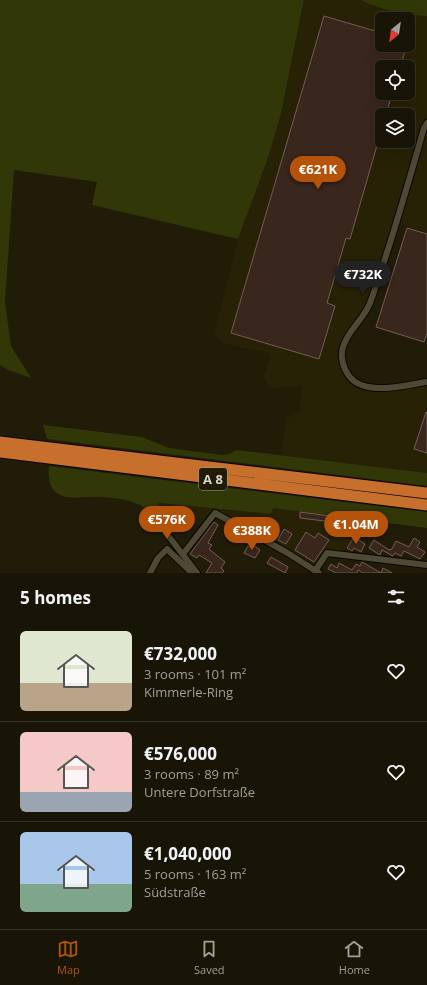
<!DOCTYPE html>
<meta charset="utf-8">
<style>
body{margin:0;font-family:"Open Sans",sans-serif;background:#211e10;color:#f1f3f6;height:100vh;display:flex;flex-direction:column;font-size:15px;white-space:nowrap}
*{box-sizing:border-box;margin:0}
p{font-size:13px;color:#9f9f9b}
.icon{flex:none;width:22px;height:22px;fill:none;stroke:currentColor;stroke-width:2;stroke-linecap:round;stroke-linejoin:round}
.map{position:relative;height:573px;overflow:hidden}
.drawer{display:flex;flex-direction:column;background:#181506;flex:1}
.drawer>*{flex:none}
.needle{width:26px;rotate:209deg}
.tools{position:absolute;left:375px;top:12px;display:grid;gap:8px}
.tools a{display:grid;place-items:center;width:40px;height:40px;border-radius:6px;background:#181506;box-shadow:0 4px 16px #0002,0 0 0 1px #363428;font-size:20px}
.price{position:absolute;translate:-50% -34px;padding:0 9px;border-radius:14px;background:#b45309;color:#fff;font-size:13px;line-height:26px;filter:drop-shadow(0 1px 2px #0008)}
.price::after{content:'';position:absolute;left:50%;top:24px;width:12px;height:9px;margin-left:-6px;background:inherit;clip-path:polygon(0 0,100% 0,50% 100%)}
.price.active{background:#222;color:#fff}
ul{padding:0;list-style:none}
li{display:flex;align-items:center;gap:12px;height:100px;padding:0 20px}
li+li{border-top:1px solid #363428}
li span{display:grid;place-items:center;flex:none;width:112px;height:80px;border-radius:6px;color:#555}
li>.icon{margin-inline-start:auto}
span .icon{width:48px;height:48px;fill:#fffc;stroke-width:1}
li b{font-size:17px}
h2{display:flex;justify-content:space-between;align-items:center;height:48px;padding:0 20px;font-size:17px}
.menu{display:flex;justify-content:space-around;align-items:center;height:56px;border-top:1px solid #363428;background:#181506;font-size:11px;color:#9f9f9b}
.menu a{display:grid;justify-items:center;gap:2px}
.menu .active{color:#b45309}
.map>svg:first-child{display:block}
</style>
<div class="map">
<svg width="427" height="573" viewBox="0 0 427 573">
<rect width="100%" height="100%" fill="#201c08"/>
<path fill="#272106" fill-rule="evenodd" d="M304,0H360L373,6L405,15L427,16V233L395,222L368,302L343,340L339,357L341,367L348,379L354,385L366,391H375L427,386V473L281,455L286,416L293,417L294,413L299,414L302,386L273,388L268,385L264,376L270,356L268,353L225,344L220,341L214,333L238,239L268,158L281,114ZM382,19H408V45H382ZM382,67H408V93H382ZM382,115H408V141H382Z
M159,503L271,514L273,508L364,520L344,551L327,550L316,567L214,510L197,526L158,514Z"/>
<path fill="#323707" d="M0,0H304L281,114L268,158L238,239L92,205L97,182L14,170L5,302L11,346L31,378L8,370L0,365Z
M360,0H427V16C403,15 382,10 360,0Z
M43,425L142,437L169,448L222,455L229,454L237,450L427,473V486L47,439Z
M49,466L427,512V528L273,508L271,514L159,503L158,517C136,498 116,497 88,497C80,497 71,499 63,496C49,492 48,478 49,466Z"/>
<path fill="#39261c" stroke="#735e52" d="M324,16L382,33V45H407L400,67H382V93H392L386,115H382V128L350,239L346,238L327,303L335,306L319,359L231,333Z
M407,228L427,234V333L424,342L376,327Z
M426,412L427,413V453L414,449Z
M300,512L359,520L358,525L300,518Z
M214,522L218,525L208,543L212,545L209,549L225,562L221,568L224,571L222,573H206L212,563L199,555L197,558L190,554Z
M284,529L292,534L286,544L278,540Z
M306,532L315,538L318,533L329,540L314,562L295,550Z
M354,537L365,544L361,552L354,548L352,551L347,548Z
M414,538L420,542L417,547L425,552L420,559L404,551L401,556L395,553L393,556L382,550L380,555L369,548L374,540L389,550L392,549L396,541L409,547Z
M253,545L260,550L255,558L244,553L248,546L251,548Z
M271,557L288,567L285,573L267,563Z
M362,562L381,573L383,568L392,573H363L358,570L357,573H336L328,569L331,564L337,568L339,563L352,570L356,564L360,566Z"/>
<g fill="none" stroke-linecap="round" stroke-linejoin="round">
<g stroke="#0a0600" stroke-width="8">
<path id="street" d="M427,123L424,128C407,187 391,245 370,303C364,319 348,330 343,347C340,356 343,368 349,376C365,397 404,385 427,382
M170,538L197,573
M183,554L215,513L286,552L319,573
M315,571L327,553L427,565
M150,573L158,558L167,549L192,573"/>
</g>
<g stroke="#0a0600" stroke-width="13">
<path id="highway" d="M0,442L427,493
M0,452L427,505"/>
</g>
<use href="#street" stroke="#4d4934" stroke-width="6"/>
<use href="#highway" stroke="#c7702e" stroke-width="11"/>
</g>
<g text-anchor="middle" stroke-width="3" stroke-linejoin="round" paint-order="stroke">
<rect fill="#201c08" stroke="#a29f90" stroke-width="1" x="199" y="468" width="28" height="22" rx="3"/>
<g font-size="13" font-weight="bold" fill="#d9d7cb">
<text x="213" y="484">A 8</text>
</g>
</g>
</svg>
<div class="tools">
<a><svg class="needle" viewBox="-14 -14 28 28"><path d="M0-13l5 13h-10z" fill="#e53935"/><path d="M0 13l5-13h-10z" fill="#9f9f9b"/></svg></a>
<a><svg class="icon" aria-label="locate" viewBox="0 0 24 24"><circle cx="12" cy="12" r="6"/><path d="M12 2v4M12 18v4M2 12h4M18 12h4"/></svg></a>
<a><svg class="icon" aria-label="layers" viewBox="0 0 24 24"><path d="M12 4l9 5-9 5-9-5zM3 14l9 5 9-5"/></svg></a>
</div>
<b class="price" style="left:318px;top:190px">€621K</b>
<b class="price active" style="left:363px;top:295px">€732K</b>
<b class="price" style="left:167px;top:540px">€576K</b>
<b class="price" style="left:356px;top:545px">€1.04M</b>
<b class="price" style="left:252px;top:551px">€388K</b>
</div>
<section class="drawer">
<h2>5 homes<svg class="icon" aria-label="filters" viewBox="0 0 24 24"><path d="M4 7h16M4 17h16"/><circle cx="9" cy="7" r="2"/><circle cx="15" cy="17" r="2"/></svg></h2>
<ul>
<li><span style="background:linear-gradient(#dfe7d0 65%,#b9a48a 0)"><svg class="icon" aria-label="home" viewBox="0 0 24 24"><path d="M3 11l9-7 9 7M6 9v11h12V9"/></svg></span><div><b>€732,000</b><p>3 rooms · 101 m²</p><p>Kimmerle-Ring</p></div><svg class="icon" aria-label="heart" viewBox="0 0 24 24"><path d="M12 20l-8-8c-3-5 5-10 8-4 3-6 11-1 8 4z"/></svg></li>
<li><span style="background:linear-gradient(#f6c9c9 75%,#9aa5b1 0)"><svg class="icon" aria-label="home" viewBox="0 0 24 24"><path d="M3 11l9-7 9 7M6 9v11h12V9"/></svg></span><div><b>€576,000</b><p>3 rooms · 89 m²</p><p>Untere Dorfstraße</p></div><svg class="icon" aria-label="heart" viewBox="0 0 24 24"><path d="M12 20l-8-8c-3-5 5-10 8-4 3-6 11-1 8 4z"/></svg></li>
<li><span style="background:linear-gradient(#a9c7e8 65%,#7fa58c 0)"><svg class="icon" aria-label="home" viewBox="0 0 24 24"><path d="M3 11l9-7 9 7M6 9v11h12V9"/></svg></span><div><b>€1,040,000</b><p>5 rooms · 163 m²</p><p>Südstraße</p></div><svg class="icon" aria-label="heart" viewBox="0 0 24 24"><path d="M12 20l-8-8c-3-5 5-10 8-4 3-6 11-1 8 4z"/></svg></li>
</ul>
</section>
<nav class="menu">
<a class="active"><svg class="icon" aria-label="map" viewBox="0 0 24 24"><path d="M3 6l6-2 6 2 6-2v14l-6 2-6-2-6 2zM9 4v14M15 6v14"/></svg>Map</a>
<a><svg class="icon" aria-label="saved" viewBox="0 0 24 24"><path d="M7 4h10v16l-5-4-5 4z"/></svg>Saved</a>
<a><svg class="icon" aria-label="home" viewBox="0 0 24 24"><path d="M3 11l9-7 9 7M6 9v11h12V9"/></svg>Home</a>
</nav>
